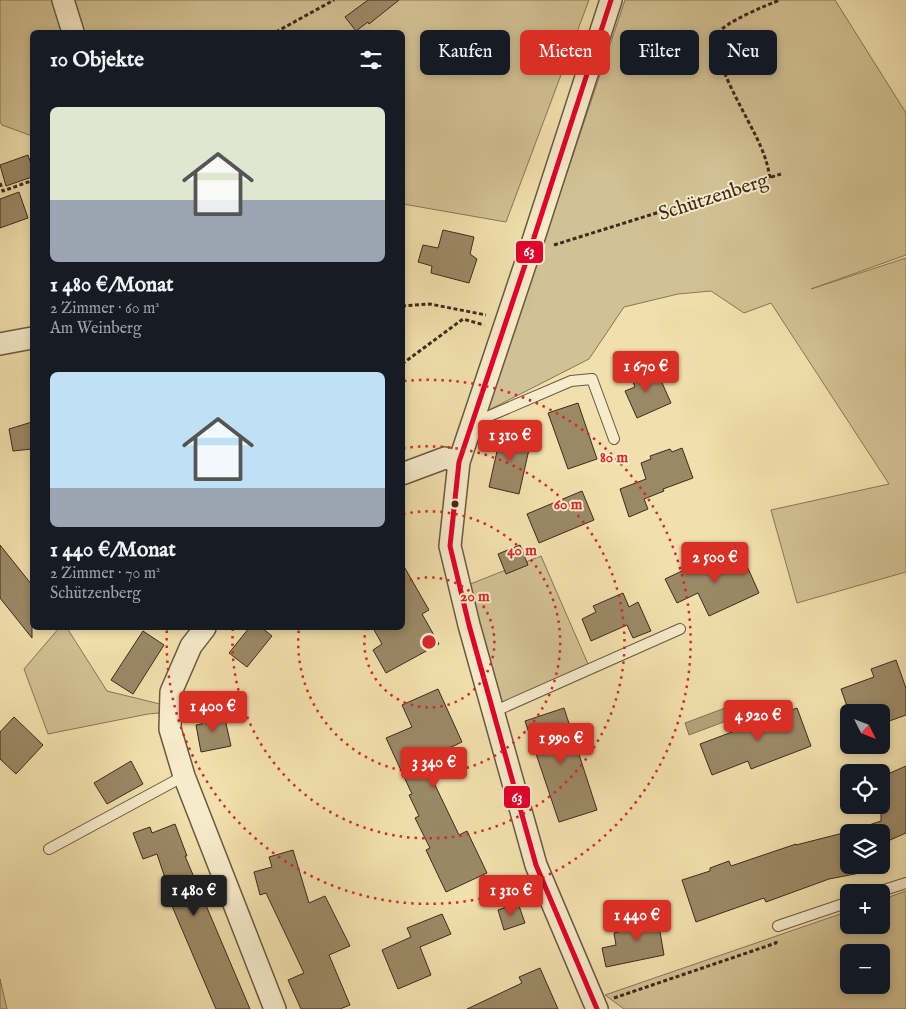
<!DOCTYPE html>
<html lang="de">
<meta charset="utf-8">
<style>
body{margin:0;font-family:"IM FELL English",serif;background:#20242c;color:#f1f3f6;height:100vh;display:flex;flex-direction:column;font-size:19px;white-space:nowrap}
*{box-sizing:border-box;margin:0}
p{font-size:16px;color:#9ea1a6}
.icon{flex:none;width:28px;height:28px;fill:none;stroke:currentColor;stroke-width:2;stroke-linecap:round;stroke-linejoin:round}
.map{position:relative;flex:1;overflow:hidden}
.panel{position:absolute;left:30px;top:30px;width:375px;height:600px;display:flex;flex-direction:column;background:#171b24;border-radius:8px;box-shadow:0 2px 8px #0003}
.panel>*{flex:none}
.hud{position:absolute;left:420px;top:30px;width:410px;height:45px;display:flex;gap:10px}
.needle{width:32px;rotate:132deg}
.fabs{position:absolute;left:840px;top:704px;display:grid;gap:10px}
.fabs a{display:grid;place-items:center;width:50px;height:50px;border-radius:8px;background:#171b24;box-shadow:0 2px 8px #0003;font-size:25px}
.price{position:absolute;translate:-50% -42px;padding:0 11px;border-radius:5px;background:#d93025;color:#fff;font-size:16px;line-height:32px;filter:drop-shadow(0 1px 2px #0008)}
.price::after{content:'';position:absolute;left:50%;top:30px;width:15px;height:11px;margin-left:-8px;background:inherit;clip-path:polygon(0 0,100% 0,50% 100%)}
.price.active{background:#222;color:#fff}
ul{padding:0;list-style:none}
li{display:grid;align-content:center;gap:10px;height:265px;padding:0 20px}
li span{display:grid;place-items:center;height:155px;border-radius:8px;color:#555}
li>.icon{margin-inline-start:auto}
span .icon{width:90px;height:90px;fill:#fffc;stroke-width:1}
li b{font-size:21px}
h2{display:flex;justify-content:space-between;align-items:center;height:60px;padding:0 20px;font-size:21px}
.tag{padding:0 18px;border-radius:8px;background:#171b24;box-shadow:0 2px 8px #0003;font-size:18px;line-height:45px}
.tag.active{background:#d93025;color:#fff}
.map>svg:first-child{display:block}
</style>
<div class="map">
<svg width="906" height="1009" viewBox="0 0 906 1009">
<rect width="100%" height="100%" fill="#f1e0ad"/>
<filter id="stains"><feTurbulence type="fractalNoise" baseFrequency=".004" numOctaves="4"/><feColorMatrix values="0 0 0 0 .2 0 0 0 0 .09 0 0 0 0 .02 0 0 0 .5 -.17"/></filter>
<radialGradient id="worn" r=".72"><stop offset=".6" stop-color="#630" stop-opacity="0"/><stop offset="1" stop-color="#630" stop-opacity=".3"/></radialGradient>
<path fill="#d2c194" stroke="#887657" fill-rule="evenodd" d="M0,0H589L506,222L403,204L402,32H32V136L2,125L0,122Z
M625,0H835L906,113V255L811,289L906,258V572L797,603L771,510L889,484L771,303L744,313L711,291L678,294L624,307L589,359L487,411Z
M541,556L588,664L499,705L468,585Z
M59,628H67L107,691L160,704L159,713L148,714L48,734L24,669Z
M906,891V1009H624L605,995L849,911V925H881V900ZM849,952H881V985H849Z
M0,979L7,1009H0Z"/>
<path fill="#b4a27b" stroke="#847254" d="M741,702L745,714L689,735L685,723Z"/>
<path fill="#9b8966" stroke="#3d2a1a" d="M368,0H399L369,24L368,22L356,31L345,17Z
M28,155L32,167V177L6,186L0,165Z
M19,192L28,218L0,228V199Z
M443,230L474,237L470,254L477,259L469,283L431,273L432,266L418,262L423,245L438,248Z
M646,365L652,379L659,376L671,403L637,418L625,391L635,387L629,373Z
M578,403L597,459L568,469L548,413Z
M32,422V449L13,451L9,429Z
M502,429L532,436L519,494L489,487Z
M682,448L693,478L663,489L664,491L644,499L648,509L629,517L620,489L646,479L641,463L651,459L650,456L670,449L672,452Z
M582,491L594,520L539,543L527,514Z
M0,545L32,585V638L0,598Z
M520,545L528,565L506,574L498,554Z
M742,555L759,593L709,616L698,593L677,603L665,579L714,556L719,565Z
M402,563L429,610L422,614L439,644L386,673L373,650L382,644L373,628H402Z
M623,593L629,607L638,602L651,631L633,638L627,625L591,641L582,619L596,612L593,606Z
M249,628H262L272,636L247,667L229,653Z
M143,631L164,645L133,694L111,680Z
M896,660L906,688V715L881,724V712H849L841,689L874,677L871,669Z
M438,689L462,742L423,760L459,835L467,831L487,873L446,892L426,850L430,848L415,818L419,816L409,795L412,794L386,738L412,727L402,705Z
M564,708L597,810L559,822L525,721Z
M772,708L775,716L797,708L811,746L751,769L748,761L712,775L700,744L759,722L756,714Z
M216,711L218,721L225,719L231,746L201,752L196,725L202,724L199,715Z
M14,717L43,745L16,774L0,759V732Z
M131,761L143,784L107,804L94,783Z
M906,766V833L881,844V832H849V865H881V852L886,868L829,879L766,902L764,898L696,922L682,880L710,871V868L729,861L731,866L796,844V845L851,831L881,821V777Z
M175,824L187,856H185L250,1009H216L166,892L169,890L157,854L143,859L133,833L150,827L152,833Z
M293,850L309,903L325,896L350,946L329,955L350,1005L340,1009H301L288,980L304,973L266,893L260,895L254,872L272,867L269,857Z
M518,903L525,923L504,930L498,910Z
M651,907L666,913L660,932L664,955L606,967L602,948L616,945L614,933L641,926Z
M442,914L451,934L420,947L431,975L398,989L382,950L411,937L407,928Z
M540,968L558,1009H467L522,983L519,977Z"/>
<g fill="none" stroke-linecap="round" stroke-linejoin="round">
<g stroke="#6a583f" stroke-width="12">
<path id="lane" d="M473,423L571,381L592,379L614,439
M493,712L680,629
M49,849L184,776
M878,892L906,883
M778,926L849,902"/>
</g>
<g stroke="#6a583f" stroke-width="24">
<path id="street" d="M63,0L73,32
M0,344L32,338
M402,474L445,458L459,462
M205,628L191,646L171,692L170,729L184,776L275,1009
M597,1009L536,865L469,625L450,546L459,462L529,253L611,0"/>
</g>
<path stroke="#3d2a1a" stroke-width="3" stroke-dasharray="4 2.5" stroke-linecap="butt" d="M276,32L334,0
M770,178C768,166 765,156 760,145C751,123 708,54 717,35C722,23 767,5 780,0
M0,183L3,191L31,181
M554,245L781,174
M402,306L430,304L486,315
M402,364L463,319L484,325
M614,998L776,943V940"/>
<use href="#lane" stroke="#f6ebca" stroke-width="10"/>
<use href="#street" stroke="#f6ebca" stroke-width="21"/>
<g stroke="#f6ebca" stroke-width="9">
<path id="bus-1" d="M597,1009L536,865L469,625L450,546L459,462L529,253L611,0"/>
</g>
<use href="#bus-1" stroke="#e4002b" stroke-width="5"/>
</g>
<g fill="none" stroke="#d62828" stroke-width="2.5" stroke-dasharray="2.5 5">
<path d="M403 583A65 65 0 1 1 366 628"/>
<path d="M403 514A131 131 0 1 1 299 628"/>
<path d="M403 448A196 196 0 1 1 233 628"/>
<path d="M404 381A262 262 0 1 1 167 628"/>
</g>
<circle fill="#3d2a1a" stroke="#f6ebca" stroke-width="2" cx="455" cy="504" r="4.5"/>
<g text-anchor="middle" stroke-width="4" stroke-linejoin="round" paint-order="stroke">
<g font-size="20" fill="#3d2a1a" stroke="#f6ebca">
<text transform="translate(713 196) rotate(-18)" y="7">Schützenberg</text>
</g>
</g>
<circle cx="429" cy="642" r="8" fill="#d62828" stroke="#f6ebca" stroke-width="2.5"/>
<g font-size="15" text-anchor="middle" font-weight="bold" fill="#d62828" stroke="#f6ebca" stroke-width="4" stroke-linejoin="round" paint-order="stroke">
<text x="614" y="462">80 m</text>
<text x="568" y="509">60 m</text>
<text x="522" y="555">40 m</text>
<text x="475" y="601">20 m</text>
</g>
<g stroke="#f6ebca" stroke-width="2">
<rect x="515" y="240" width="29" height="24" rx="5" fill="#e4002b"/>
<rect x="503" y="785" width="28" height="24" rx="5" fill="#e4002b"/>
</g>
<g font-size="14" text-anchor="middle" font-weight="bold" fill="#fff">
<text x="529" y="256">63</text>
<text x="517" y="802">63</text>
</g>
<rect width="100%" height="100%" filter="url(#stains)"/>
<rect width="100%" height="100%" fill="url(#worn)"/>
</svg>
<div class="fabs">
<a><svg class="needle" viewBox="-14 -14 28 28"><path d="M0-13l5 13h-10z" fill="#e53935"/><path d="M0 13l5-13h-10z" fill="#9ea1a6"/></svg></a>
<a><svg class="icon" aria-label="locate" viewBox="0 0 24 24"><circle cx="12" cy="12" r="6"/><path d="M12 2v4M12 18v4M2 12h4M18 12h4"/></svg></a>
<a><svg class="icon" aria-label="layers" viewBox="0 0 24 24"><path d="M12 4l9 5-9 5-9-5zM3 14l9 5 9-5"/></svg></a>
<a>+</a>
<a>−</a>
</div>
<b class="price" style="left:646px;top:393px">1 670 €</b>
<b class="price" style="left:510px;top:462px">1 310 €</b>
<b class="price" style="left:715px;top:584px">2 500 €</b>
<b class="price" style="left:213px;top:733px">1 400 €</b>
<b class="price" style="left:758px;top:742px">4 920 €</b>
<b class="price" style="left:561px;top:765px">1 990 €</b>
<b class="price" style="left:434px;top:789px">3 340 €</b>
<b class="price active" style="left:194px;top:917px">1 480 €</b>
<b class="price" style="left:511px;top:917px">1 310 €</b>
<b class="price" style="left:637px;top:942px">1 440 €</b>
<div class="hud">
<a class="tag">Kaufen</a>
<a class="tag active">Mieten</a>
<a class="tag">Filter</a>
<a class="tag">Neu</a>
</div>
<section class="panel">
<h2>10 Objekte<svg class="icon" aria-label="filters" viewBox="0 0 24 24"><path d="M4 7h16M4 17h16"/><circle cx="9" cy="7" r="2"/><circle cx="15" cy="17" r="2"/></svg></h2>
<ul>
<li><span style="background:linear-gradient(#dfe7d0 60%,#9aa5b1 0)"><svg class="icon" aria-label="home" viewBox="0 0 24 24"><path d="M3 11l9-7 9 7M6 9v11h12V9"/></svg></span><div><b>1 480 €/Monat</b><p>2 Zimmer · 60 m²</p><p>Am Weinberg</p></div></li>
<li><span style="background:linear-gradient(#bfe0f5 75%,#9aa5b1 0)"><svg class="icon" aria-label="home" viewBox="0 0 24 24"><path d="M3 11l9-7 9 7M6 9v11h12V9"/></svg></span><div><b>1 440 €/Monat</b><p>2 Zimmer · 70 m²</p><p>Schützenberg</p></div></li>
</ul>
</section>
</div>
